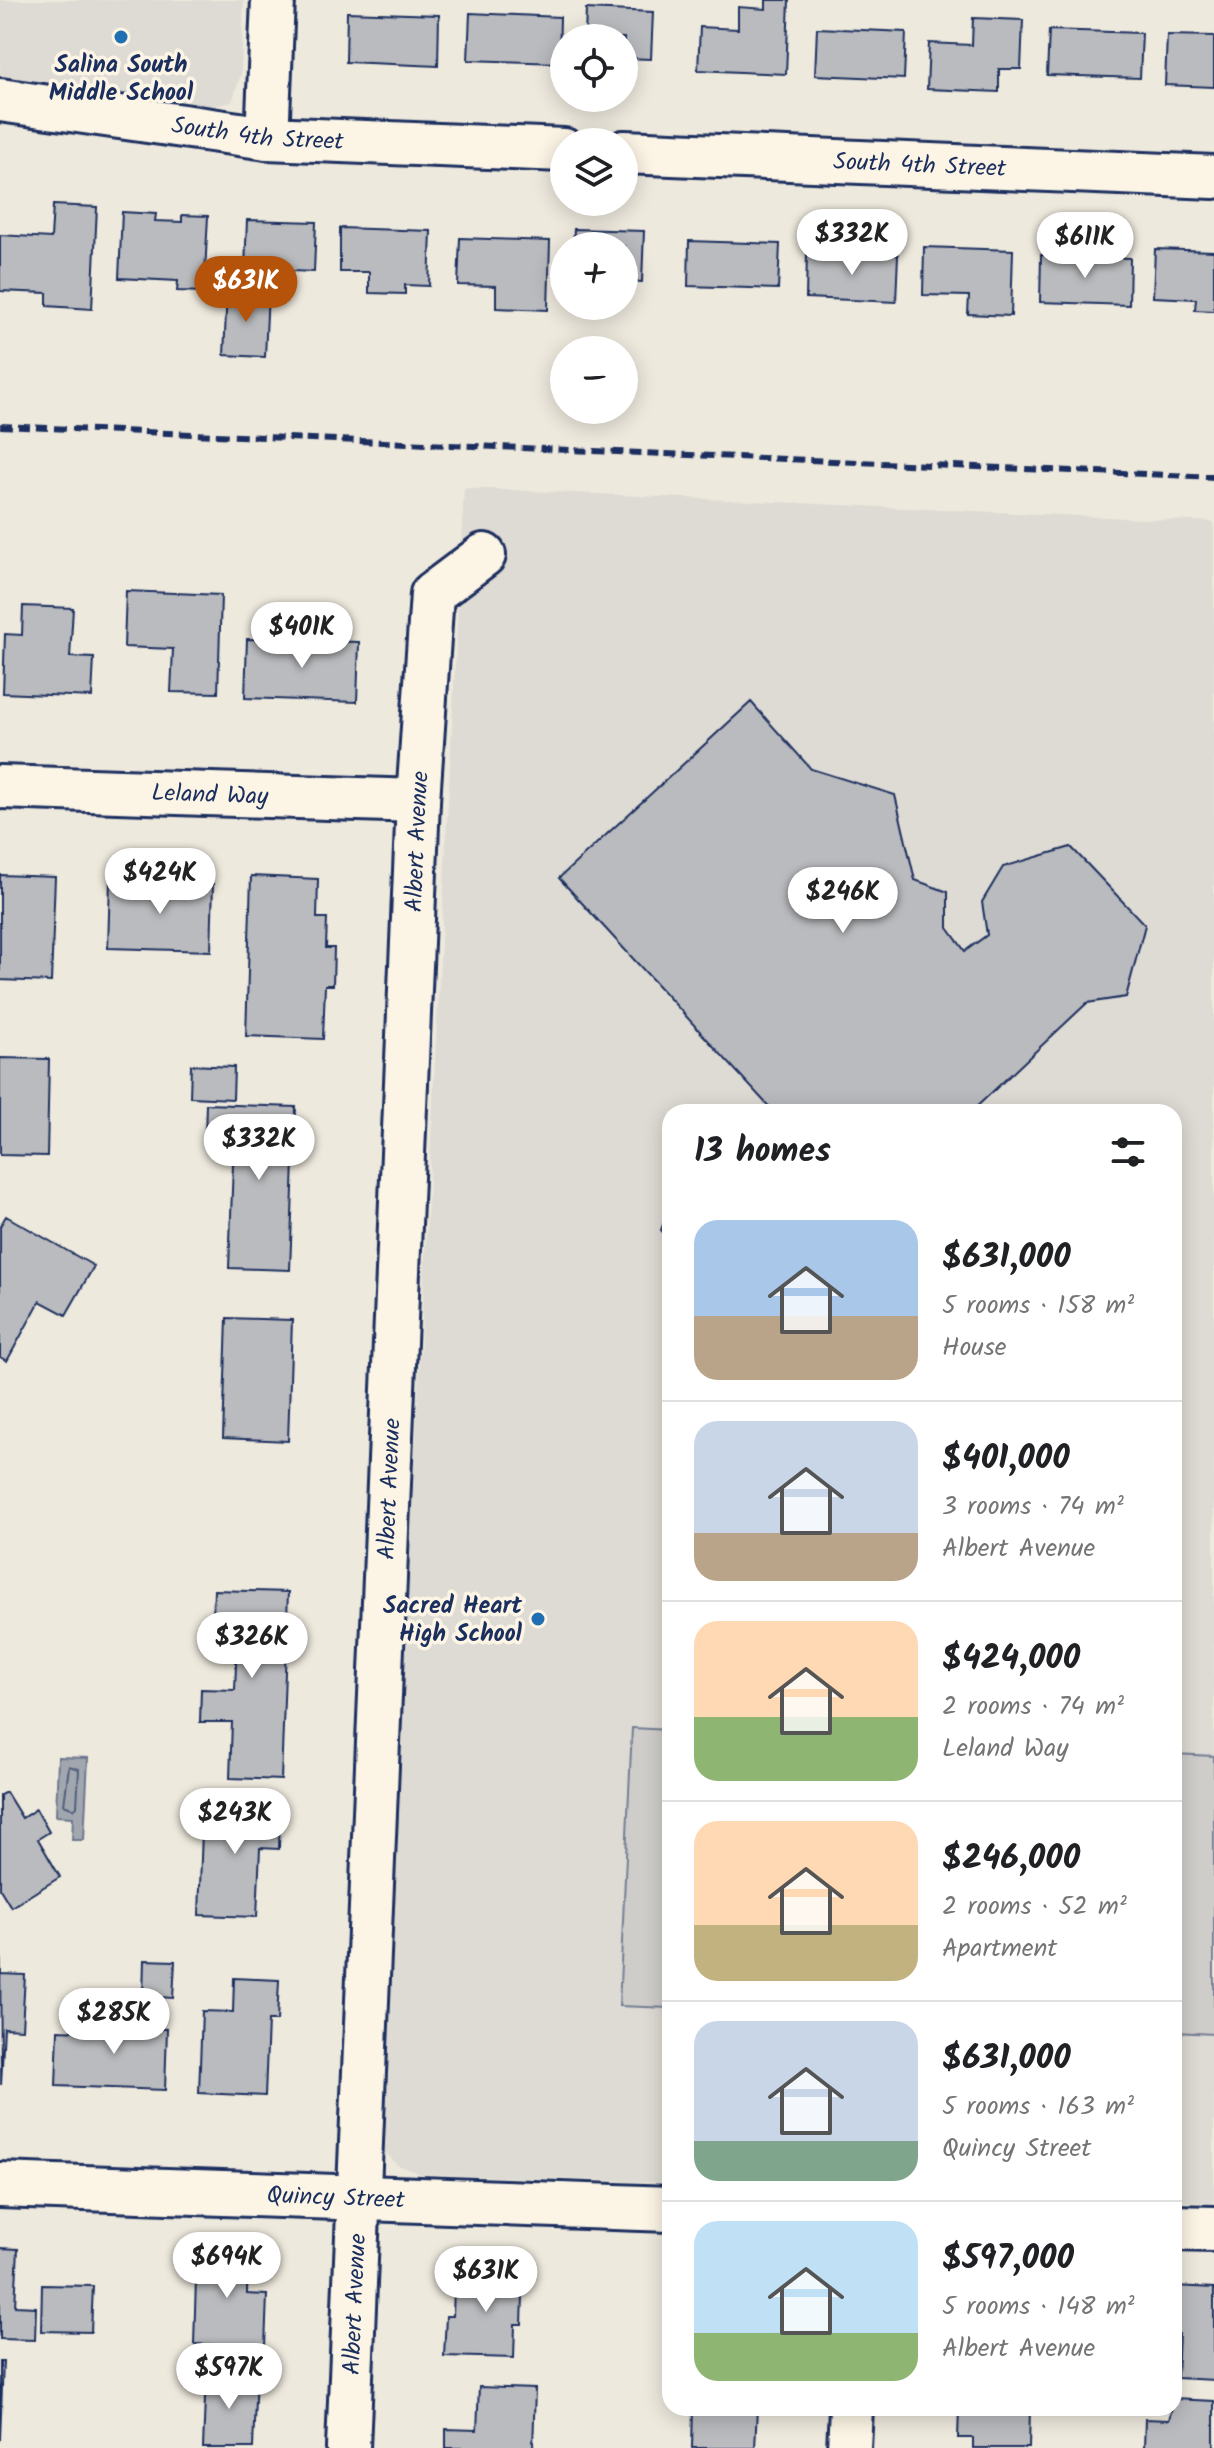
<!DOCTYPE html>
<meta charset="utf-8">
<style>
body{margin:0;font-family:Kalam,sans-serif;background:#f2f2f2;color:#202124;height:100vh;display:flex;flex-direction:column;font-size:30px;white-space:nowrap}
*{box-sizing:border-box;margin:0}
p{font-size:26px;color:#757577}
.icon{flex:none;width:44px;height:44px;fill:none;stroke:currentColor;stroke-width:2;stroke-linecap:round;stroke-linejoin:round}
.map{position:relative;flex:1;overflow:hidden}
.panel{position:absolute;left:662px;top:1104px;width:520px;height:1312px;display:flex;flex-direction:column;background:#fff;border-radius:24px;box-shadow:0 4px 20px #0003}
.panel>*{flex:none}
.controls{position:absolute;left:550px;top:24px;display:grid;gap:16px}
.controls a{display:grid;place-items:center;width:88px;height:88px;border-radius:50%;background:#fff;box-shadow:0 4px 20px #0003;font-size:40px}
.price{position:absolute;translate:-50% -68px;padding:0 18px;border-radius:28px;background:#fff;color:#222;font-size:26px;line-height:52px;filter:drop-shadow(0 2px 4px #0008)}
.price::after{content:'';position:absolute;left:50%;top:48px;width:24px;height:18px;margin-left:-12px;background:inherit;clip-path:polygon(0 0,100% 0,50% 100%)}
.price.on{background:#b45309;color:#fff}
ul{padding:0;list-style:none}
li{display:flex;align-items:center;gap:24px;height:200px;padding:0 32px}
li+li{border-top:2px solid #e0e0e0}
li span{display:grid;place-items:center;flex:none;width:224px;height:160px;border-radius:24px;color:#555}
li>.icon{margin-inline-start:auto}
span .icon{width:96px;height:96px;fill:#fffc;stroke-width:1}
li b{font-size:34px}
h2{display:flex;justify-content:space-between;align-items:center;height:96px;padding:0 32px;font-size:34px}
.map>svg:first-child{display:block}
</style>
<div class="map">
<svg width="1214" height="2448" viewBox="0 0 1214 2448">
<rect width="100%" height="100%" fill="#eee9dd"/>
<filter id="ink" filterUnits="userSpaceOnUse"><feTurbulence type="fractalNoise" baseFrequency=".0125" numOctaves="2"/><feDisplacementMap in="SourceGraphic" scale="16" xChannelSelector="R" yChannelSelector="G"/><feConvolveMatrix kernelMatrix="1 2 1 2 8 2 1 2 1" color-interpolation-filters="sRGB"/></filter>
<g filter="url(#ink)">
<path fill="#dedbd4" d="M0,0H244L241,74L232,102L201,109L0,78Z
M464,488L1214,522V2203L1174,2201V1112H670V2183L421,2174L397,2165L382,2149L381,2125Z"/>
<path fill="#cfcdca" stroke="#757e94" stroke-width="2" d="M632,1728L670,1730V2008L619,2006Z
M1174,1754L1214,1756V2034L1174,2032Z"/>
<path fill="#a2a7af" stroke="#6c778f" stroke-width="2" d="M58,1757L88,1758L84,1840H72L73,1817L56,1816Z"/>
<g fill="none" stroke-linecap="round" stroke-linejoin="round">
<path stroke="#515f7e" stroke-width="2" d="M69,1766L79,1769L77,1806L74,1809L64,1805Z"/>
</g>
<path fill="#babbbe" stroke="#1b2f5e" stroke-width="2" d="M766,0H789L786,74L698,70L700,27L738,29V7L766,9Z
M586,9L653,12L651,59L624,58V38H585Z
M347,12L439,15L438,66L346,62Z
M470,13L560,17L559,63L468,60Z
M973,18L1023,20L1021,69H999V92L927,89L929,43L972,45Z
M817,28L906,32L904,79L815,75Z
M1049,30L1142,33L1140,78L1047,75Z
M1167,35L1214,36V87L1165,85Z
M53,205L97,207L92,309L47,306V293L0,291V235L51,238Z
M122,212L156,214L155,221L182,222V215L208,216L204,292L177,291L178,281L119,278Z
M247,220L316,222L314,272L245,269Z
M340,228L431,231L429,286L405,285V294L369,293V272H340Z
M574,229L644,231L642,282L624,281V246H573Z
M460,238L550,241L548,310L496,308V286L458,285Z
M689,241L780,244L778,289L688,286Z
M924,247L1013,250L1011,316L968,314L969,296L923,295Z
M1155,249L1214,251V311L1195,310L1196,299L1153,297Z
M807,252L898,255L896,302L806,298Z
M1041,255L1130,258L1129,305L1040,302Z
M227,290L268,292L265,357L224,355Z
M126,591L221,595L218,693L171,692L173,649L124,647Z
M23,606L73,608L70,657L94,658L92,697L3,693L5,634L22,635Z
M247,639L359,642L357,702L245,698Z
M751,702L811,769L895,795L915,880L948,892V928L965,951L987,935L982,902L1003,867L1071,847L1145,925L1126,997L1087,1003L971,1112H774L559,878Z
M0,875L55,877L51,982L0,980Z
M251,876L318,879L317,918H327L326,948H334L333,985H325L323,1039L246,1036Z
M110,880L213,884L211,951L108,948Z
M0,1058L49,1059L47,1156L0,1155Z
M191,1065L234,1067L233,1099L190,1097Z
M206,1104L296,1107L290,1270L229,1268L234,1138L205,1137Z
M670,1206V1240L661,1230Z
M6,1216L94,1266L66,1315L40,1301L7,1361L0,1357V1226Z
M227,1318L292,1320L288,1441L223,1438Z
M214,1590L288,1592L281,1780L230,1778L232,1722H200L201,1689L235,1690L237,1641L212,1640Z
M6,1792L22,1818L36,1809L49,1832L38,1839L60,1877L11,1907L0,1889V1795Z
M203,1802L280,1805L279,1849L260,1848L257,1917L199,1915Z
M0,1938L1,1974L25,1975L22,2029L4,2028L1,2085Z
M144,1960L175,1961L173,1998L143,1996Z
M234,1978L279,1980L277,2021H268L265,2096L199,2093L202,2011L233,2012Z
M112,2014L145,2015V2028L167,2029L165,2090L56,2086L58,2030L111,2032Z
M197,2246L248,2248L247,2294L267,2295L265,2347L194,2344Z
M0,2248L18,2249L15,2306L36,2307L35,2340L0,2339Z
M472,2265L524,2267L522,2324H515L514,2358L444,2356L446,2316H453L454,2286L471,2287Z
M42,2285L93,2286L91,2332L41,2331Z
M1174,2286L1214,2288V2380L1177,2378L1179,2334H1174Z
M0,2361H3L0,2440Z
M206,2373L256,2374L253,2448H203Z
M479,2387L535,2389L533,2448H446V2429L477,2430Z
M1174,2399L1214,2401V2448H1144L1145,2419L1169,2420Z
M693,2408H757L755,2448H692Z
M959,2408H1030L1029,2448H973V2438H958Z"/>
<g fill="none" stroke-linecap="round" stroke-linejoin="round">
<g stroke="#1b2f5e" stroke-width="48">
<g id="minor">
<path id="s1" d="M0,100L267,138L564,150"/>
<path d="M267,138L273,0"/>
<path id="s2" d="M624,152L1214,177"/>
<path id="s3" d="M0,787L418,801"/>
<path id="s4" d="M348,2448L418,801L432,594L484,555"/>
<path d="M849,2448L851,2408"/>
</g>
</g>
<g stroke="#1b2f5e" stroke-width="50">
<g id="tertiary">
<path id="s5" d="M0,2185L670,2209"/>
<path d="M1174,2228L1214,2229"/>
</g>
</g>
<use href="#minor" stroke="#fcf5e5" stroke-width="42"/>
<use href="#tertiary" stroke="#fcf5e5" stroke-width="44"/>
<path stroke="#1b2f5e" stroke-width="6" stroke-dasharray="12 6" stroke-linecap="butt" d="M0,426L1214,477"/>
</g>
</g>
<g fill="#1f6fb2" stroke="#fcf5e5" stroke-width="3">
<circle cx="121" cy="37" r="8"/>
<circle cx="538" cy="1619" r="8"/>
</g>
<g text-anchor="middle" stroke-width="7" stroke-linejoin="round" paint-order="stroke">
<g font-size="24" font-weight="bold" fill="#1b2f5e" stroke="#fcf5e5">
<text x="121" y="72">Salina South<tspan x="121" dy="28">Middle School</tspan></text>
<text x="522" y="1613" text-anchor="end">Sacred Heart<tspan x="522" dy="28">High School</tspan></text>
</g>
<g font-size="24" fill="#1b2f5e" stroke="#fcf5e5">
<text dy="8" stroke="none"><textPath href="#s1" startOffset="260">South 4th Street</textPath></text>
<text dy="8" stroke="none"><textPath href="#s2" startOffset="296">South 4th Street</textPath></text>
<text dy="8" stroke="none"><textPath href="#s3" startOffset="210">Leland Way</textPath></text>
<text dy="8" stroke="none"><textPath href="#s4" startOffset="1608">Albert Avenue</textPath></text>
<text dy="8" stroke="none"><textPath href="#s4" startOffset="960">Albert Avenue</textPath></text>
<text dy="8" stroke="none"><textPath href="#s5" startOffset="336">Quincy Street</textPath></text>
<text dy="8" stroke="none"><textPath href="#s4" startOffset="144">Albert Avenue</textPath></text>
</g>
</g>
</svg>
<div class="controls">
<a><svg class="icon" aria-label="locate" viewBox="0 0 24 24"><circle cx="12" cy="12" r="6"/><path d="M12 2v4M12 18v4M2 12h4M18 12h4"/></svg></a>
<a><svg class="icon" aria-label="layers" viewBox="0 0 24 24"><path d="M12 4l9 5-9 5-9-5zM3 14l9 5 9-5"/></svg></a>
<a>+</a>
<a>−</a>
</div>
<b class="price" style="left:852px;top:277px">$332K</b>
<b class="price" style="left:1085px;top:280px">$611K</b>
<b class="price on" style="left:246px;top:324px">$631K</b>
<b class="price" style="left:302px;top:670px">$401K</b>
<b class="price" style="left:160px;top:916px">$424K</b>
<b class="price" style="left:843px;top:935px">$246K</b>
<b class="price" style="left:259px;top:1182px">$332K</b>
<b class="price" style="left:252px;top:1680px">$326K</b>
<b class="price" style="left:235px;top:1856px">$243K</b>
<b class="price" style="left:114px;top:2056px">$285K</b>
<b class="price" style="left:227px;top:2300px">$694K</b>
<b class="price" style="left:486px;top:2314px">$631K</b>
<b class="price" style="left:229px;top:2411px">$597K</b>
<section class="panel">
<h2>13 homes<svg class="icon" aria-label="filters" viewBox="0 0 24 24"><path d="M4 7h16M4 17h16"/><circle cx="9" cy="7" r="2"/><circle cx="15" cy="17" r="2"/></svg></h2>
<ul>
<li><span style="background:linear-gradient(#a9c7e8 60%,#b9a48a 0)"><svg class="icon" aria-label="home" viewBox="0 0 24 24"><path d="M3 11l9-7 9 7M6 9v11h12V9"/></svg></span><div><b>$631,000</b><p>5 rooms · 158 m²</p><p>House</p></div></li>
<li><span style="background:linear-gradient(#c9d6e8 70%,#b9a48a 0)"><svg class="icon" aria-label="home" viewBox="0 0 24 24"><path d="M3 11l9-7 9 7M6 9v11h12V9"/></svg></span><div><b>$401,000</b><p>3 rooms · 74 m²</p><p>Albert Avenue</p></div></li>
<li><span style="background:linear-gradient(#ffd9b3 60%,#8fb573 0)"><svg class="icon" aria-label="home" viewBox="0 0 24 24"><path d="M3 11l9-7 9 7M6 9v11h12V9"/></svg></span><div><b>$424,000</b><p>2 rooms · 74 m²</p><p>Leland Way</p></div></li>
<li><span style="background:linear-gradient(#ffd9b3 65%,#c2b280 0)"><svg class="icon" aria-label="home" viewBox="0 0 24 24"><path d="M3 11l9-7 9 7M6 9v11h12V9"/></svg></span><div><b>$246,000</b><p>2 rooms · 52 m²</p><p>Apartment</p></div></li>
<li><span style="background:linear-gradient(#c9d6e8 75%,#7fa58c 0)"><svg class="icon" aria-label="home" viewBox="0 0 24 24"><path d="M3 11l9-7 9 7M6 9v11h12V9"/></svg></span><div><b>$631,000</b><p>5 rooms · 163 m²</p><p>Quincy Street</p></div></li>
<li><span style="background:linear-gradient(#bfe0f5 70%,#8fb573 0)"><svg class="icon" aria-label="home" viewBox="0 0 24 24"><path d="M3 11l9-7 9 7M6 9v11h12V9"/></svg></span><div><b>$597,000</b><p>5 rooms · 148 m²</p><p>Albert Avenue</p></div></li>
</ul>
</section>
</div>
